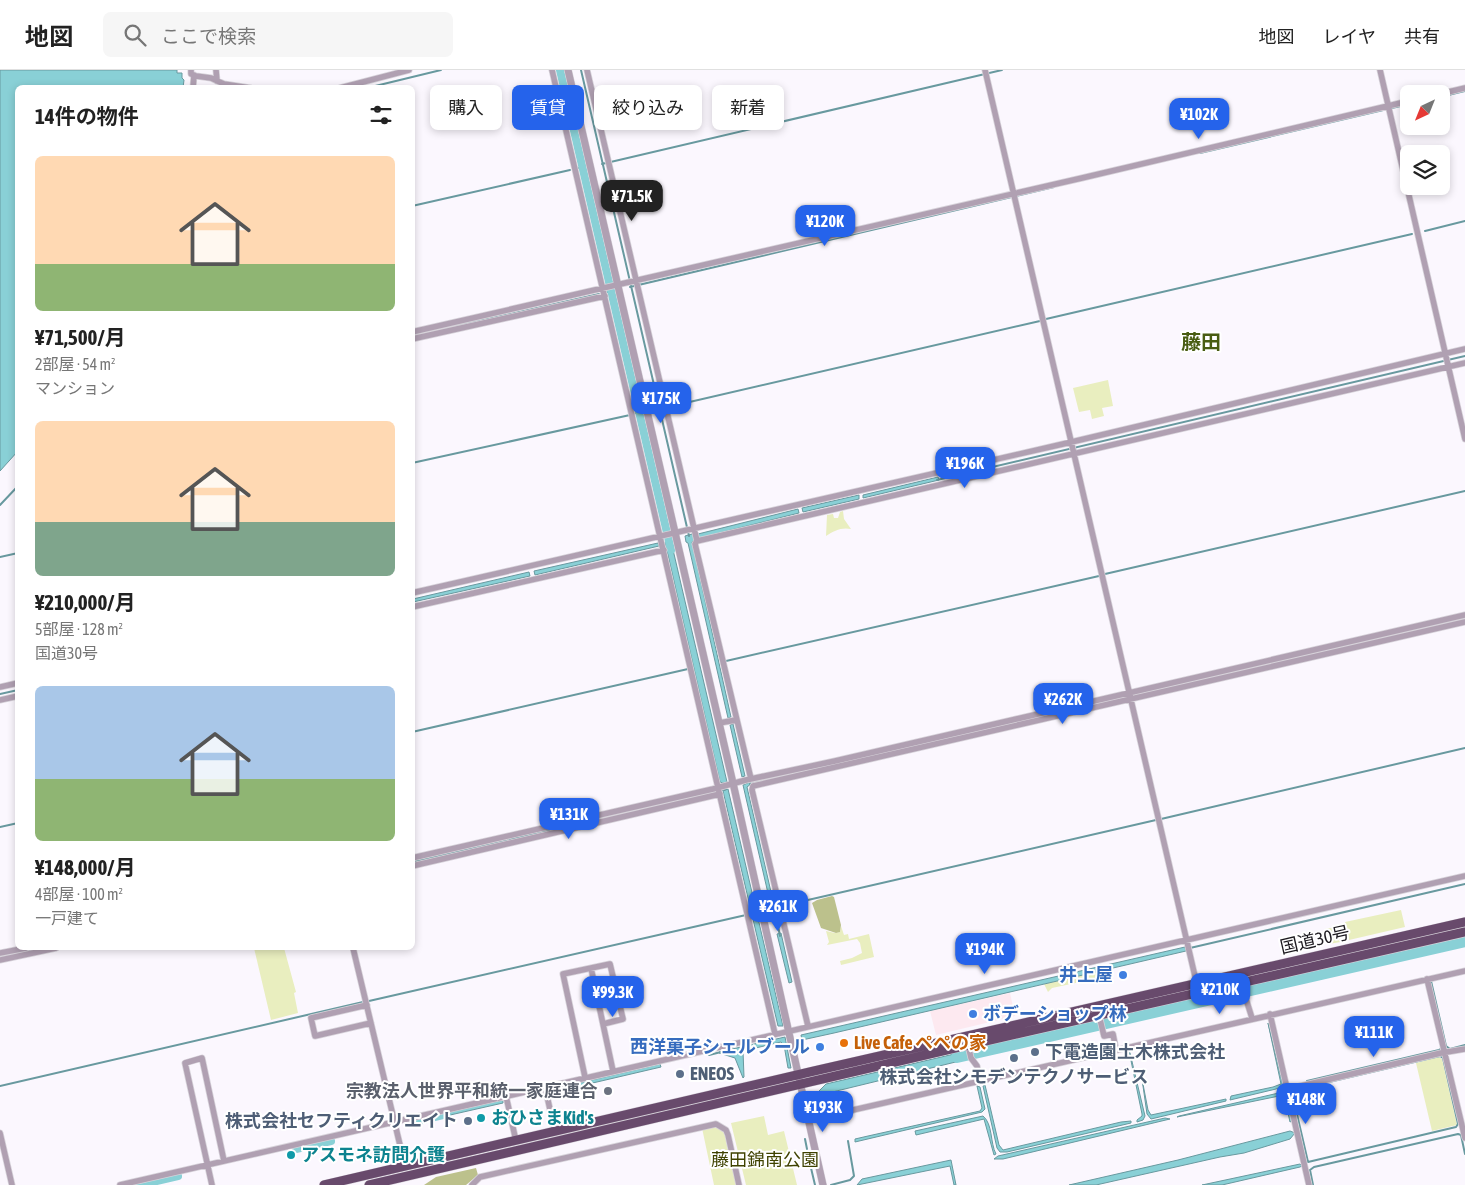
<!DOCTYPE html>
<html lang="ja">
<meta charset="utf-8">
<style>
body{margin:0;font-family:"Asap Condensed","Noto Sans JP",sans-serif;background:#f6f6f6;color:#222;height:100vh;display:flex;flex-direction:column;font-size:19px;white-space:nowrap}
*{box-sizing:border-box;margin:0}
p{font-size:16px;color:#767676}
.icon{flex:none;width:28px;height:28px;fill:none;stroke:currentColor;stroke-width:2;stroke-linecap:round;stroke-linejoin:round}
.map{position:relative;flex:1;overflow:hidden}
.drawer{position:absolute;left:15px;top:15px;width:400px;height:865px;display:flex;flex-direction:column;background:#fff;border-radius:8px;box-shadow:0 2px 8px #0003}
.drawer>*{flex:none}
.top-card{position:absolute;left:430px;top:15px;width:475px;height:45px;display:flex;gap:10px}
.needle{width:32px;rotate:223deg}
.fabs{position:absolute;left:1400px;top:15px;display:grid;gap:10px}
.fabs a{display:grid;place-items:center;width:50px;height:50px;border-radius:8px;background:#fff;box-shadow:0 2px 8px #0003;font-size:25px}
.price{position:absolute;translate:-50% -42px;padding:0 11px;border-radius:10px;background:#2563eb;color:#fff;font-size:16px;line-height:32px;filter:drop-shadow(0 1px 2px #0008)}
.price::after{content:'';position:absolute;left:50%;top:30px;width:15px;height:11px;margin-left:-8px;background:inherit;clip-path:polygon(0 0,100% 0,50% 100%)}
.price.on{background:#222;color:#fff}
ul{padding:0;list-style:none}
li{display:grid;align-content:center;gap:10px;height:265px;padding:0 20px}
li span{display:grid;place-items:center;height:155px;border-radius:8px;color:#555}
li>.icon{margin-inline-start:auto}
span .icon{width:90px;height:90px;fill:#fffc;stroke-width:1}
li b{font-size:21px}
h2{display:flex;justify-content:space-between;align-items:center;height:60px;padding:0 20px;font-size:21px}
.chip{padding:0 18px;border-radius:8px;background:#fff;box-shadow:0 2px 8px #0003;font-size:18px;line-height:45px}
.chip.on{background:#2563eb;color:#fff}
header{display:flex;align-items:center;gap:30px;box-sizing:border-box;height:70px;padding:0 25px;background:#fff;border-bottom:1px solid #e0e0e0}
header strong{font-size:24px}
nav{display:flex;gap:28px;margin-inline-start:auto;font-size:18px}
.search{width:350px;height:45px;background:#f6f6f6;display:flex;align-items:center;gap:12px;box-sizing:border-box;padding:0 18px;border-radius:8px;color:#767676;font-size:19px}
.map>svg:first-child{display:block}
</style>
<header>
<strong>地図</strong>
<div class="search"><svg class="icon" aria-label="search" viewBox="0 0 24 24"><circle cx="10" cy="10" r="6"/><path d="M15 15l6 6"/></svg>ここで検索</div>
<nav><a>地図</a><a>レイヤ</a><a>共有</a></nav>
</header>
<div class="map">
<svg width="1465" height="1115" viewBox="0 0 1465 1115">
<rect width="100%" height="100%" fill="#fbf7fe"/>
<path fill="#fde9f0" d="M1010,923L1015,946L936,965L930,941Z"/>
<path fill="#e9eebf" d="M1108,310L1113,336L1102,338L1104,346L1092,349L1090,340L1079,342L1073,318Z
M843,441L844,449L851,459C841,457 834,461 826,466L827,445L833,444L834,448H838L840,442Z
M1401,840L1405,857L1349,870L1345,852Z
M841,856L844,865L848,864L849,869L869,864L874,887L841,895L840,891L852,888L862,883L860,873L857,869L827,875L829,872L826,861L835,863L840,862Z
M1343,856L1346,871L1329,874L1325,859Z
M254,878H284L296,922L294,923L298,943L271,950Z
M1103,901L1104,907L1052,918L1048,922L1044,914Z
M1439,987L1442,989L1457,1055L1432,1061L1416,993Z
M764,1046L768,1065L784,1061L797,1115H746L731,1053Z
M715,1055L724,1062L736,1115H714L702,1058Z"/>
<path fill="#bcc18c" d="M832,826L834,827L841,855L840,862L836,863L821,858L812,833L817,830Z
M476,1098L478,1105L466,1115H424L436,1107Z"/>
<path fill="#89d0d6" stroke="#68999f" d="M0,0H177V3H182V8L184,10L183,18H18V381L0,401Z
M938,407L939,410L863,428V425Z
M859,425V429L803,442L802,438Z
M798,439L799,443L699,468L698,464Z
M692,464L695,469L692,472L731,647L728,648L688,473L686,472L685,466Z
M670,470L671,471L727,712L723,713L720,712L665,472Z
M658,473L659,476L535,505L534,501Z
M529,502L530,506L413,532V529Z
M733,654L745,706L742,707L730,655Z
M750,712L751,714L747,717L779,857L776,858L743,715Z
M728,719L783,956H778L723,721Z
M781,863L792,912L789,913L777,864Z
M1185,877L1186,881L834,963L802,970L801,965Z
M1268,953L1283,1016L1276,1019L1230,1030L1231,1026L1273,1017L1281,1014Z
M785,967L791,998H788L784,975L781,972L743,981L744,1007L743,1008L735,988L719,983V982Z
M967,981L968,989L816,1026L815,1025L826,1014Z
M1129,981L1130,983L1145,1046L1143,1050L1137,1052V1050L1142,1046V1044Z
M660,994L661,997L550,1023L549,1020Z
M1142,1009L1148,1040L1151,1045L1226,1029V1031L1151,1049L1147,1044Z
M985,1015L999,1075L1003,1080L1121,1052L1131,1051V1053L1007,1082H1000L997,1078L983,1016Z
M977,1016L980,1017L985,1039L982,1042L855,1072V1069L868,1066L980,1041L982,1038Z
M1283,1022L1287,1024L1292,1051L1290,1052L1284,1025L1177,1047L1179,1046Z
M503,1030V1033L437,1048L436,1045Z
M983,1046C993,1054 990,1073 996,1084L994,1085L984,1049L916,1065L915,1061Z
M1165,1048L1170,1049L1003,1089H994L998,1086Z
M1290,1061L1295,1063L1290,1069L1244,1083L1220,1087L1096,1115H1069L1178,1090Z
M951,1090L956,1115H954L950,1096L857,1115L862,1109Z
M1300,1094L1302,1096L1300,1097L1222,1115H1202Z"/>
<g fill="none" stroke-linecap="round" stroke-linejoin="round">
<path stroke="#68999f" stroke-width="2" d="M581,0L689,466
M367,18L441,0
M1444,26L1465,21
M1200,83L1409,34
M602,94L1002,0
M579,98H582
M412,136L570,100
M1425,161L1465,151
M630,217L1054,117
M607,222L611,221
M1046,249L1412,164
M412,266L599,224
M668,337L1040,251
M636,343H638
M412,393L630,345
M937,410L1465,286
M0,435L18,416
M0,487L18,483
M1105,504L1465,421
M726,591L1099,506
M0,624L18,620
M1132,625L1465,549
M412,662L688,599
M750,714L1127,626
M722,720L726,719
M1161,749L1465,678
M0,757L18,753
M412,792L714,722
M773,838L1156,750
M778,856L780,866
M1190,878L1465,814
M2,887L42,878
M1431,911L1446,976L1450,979L1465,975
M369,931L746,845
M709,985L721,982
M1440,986L1443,988L1458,1054L1456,1057L1308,1092L1293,1027V1022L1295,1020Z
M1307,1011L1439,980L1441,979
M0,1016L363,932
M796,1032L798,1042
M805,1069L807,1079
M811,1098L815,1115
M831,1115L850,1110L854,1106L848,1071
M1313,1115L1310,1100L1314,1097L1458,1064L1461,1065L1465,1084"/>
<path stroke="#89d0d6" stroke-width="8" d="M560,0L671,480
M414,1052L447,1044
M296,1079L331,1071
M140,1115L178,1106"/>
<path stroke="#89d0d6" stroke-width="12" d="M957,987L1465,871"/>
<g stroke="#d7d3da" stroke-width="7">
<path id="minor" d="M191,0V4L196,6L211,8L224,14L250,18
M216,0L217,11
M552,0L775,964
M587,0L697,471
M985,0L1197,915
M1380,0L1465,369
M193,18L194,5
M340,18L409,0
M1440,24L1465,18
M412,262L1082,108L1409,31
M412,269L605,226
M412,523L1063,374L1465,279
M412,537L664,480
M0,617L18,613
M0,630L18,626
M719,653L736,650
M751,709L695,474L697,471L1465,293
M412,788L713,719L746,710L835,691L1465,545
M412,796L720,724
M353,878L405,1096
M0,883L26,878
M0,890L56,878
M591,898L613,1001
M1427,909L1465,1068
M1241,913L1252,948
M367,935L311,948L315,966L371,953
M1270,944L1309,1115
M1099,945L1104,966L1113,964L1116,980
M808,956L752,720L753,716L1465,552
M968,975L971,988L977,996L980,1011
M585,1007L563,904L610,894L623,949L603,954
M545,1017L555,1062
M1288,1019L1441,983L1465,979
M506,1026L516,1071
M809,1050L1465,901
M0,1063L12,1115
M120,1115L1465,806
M212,1115L185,993L202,988L224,1091
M472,1115L480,1107L716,1054L726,1060L728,1065L739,1115"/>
</g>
<g stroke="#d7d3da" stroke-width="8">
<path id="tertiary" d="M568,0L733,713L823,1115"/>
</g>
<g stroke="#d7d3da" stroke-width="10">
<path id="trunk" d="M324,1115L814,1001L1465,852
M369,1115L968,975L1465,862"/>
</g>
<use href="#minor" stroke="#b0a0b2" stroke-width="5.5"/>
<use href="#tertiary" stroke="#b0a0b2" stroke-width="7"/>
<use href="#trunk" stroke="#684a6c" stroke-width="9"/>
</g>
<g fill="#3f7fe0" stroke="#fff" stroke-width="2">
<circle cx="1123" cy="905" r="5"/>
<circle cx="973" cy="944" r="5"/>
<circle cx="820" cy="977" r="5"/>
</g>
<circle fill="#e8710a" stroke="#fff" stroke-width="2" cx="844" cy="973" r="5"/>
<g fill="#5c6f8a" stroke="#fff" stroke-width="2">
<circle cx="1035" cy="982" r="5"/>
<circle cx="1014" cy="988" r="5"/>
<circle cx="680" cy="1004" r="5"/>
<circle cx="468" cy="1051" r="5"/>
</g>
<circle fill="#6b7280" stroke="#fff" stroke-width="2" cx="608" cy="1021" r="5"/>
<g fill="#0f9aa8" stroke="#fff" stroke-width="2">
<circle cx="481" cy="1048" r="5"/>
<circle cx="291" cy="1085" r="5"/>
</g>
<g text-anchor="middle" stroke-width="4" stroke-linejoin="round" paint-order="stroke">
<g font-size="18" fill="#1c191f" stroke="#fff">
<text transform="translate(1315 870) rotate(-13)" y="6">国道30号</text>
</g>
<g font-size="18" font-weight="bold" fill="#366cbe" stroke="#fff" text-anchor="end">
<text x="1113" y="911">井上屋</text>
<text x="983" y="950" text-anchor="start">ボデーショップ林</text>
<text x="810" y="983">西洋菓子シェルブール</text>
</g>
<g font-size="18" font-weight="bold" fill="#c56008" stroke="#fff" text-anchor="start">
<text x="854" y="979">Live Cafe ペペの家</text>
</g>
<g font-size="18" font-weight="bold" fill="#4e5e75" stroke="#fff" text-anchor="start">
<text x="1045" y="988">下電造園土木株式会社</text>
<text x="690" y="1010">ENEOS</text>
<text x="1014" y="1013" text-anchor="middle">株式会社シモデンテクノサービス</text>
<text x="458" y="1057" text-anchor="end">株式会社セフティクリエイト</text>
</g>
<g font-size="18" font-weight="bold" fill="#5b616d" stroke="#fff" text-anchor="end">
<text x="598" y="1027">宗教法人世界平和統一家庭連合</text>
</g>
<g font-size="18" font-weight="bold" fill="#0d838f" stroke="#fff" text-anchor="start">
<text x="491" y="1054">おひさまKid's</text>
<text x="301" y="1091">アスモネ訪問介護</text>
</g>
<g font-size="18" fill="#3f4200" stroke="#fff">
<text x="765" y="1096">藤田錦南公園</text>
</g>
<g font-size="20" font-weight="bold" fill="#495d12" stroke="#fff">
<text x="1201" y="279">藤田</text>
</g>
</g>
</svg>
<div class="fabs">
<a><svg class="needle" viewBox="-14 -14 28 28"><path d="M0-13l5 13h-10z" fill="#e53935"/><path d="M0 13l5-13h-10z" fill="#767676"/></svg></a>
<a><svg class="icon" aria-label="layers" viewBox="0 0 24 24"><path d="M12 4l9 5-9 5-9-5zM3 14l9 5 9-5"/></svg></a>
</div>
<b class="price" style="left:1199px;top:70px">¥102K</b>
<b class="price on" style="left:632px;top:152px">¥71.5K</b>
<b class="price" style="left:825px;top:177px">¥120K</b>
<b class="price" style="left:661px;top:354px">¥175K</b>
<b class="price" style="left:965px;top:419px">¥196K</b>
<b class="price" style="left:1063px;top:655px">¥262K</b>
<b class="price" style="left:569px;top:770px">¥131K</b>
<b class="price" style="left:778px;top:862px">¥261K</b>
<b class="price" style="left:985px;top:905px">¥194K</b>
<b class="price" style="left:1220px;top:945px">¥210K</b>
<b class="price" style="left:613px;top:948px">¥99.3K</b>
<b class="price" style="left:1374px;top:988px">¥111K</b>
<b class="price" style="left:1306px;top:1055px">¥148K</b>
<b class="price" style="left:823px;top:1063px">¥193K</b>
<div class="top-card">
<a class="chip">購入</a>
<a class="chip on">賃貸</a>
<a class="chip">絞り込み</a>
<a class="chip">新着</a>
</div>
<section class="drawer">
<h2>14件の物件<svg class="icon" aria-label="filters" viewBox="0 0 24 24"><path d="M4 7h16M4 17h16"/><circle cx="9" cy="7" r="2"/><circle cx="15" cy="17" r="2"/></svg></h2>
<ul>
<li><span style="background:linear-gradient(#ffd9b3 70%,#8fb573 0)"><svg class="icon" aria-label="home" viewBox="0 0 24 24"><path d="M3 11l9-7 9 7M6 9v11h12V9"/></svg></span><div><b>¥71,500/月</b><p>2部屋 · 54 m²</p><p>マンション</p></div></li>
<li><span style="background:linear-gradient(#ffd9b3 65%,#7fa58c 0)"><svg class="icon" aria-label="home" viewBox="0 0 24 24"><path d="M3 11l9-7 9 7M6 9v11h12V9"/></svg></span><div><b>¥210,000/月</b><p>5部屋 · 128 m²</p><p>国道30号</p></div></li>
<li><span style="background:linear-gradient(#a9c7e8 60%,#8fb573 0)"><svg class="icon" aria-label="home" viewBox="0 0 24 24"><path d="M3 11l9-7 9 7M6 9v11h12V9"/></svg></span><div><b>¥148,000/月</b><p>4部屋 · 100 m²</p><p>一戸建て</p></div></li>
</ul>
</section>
</div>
